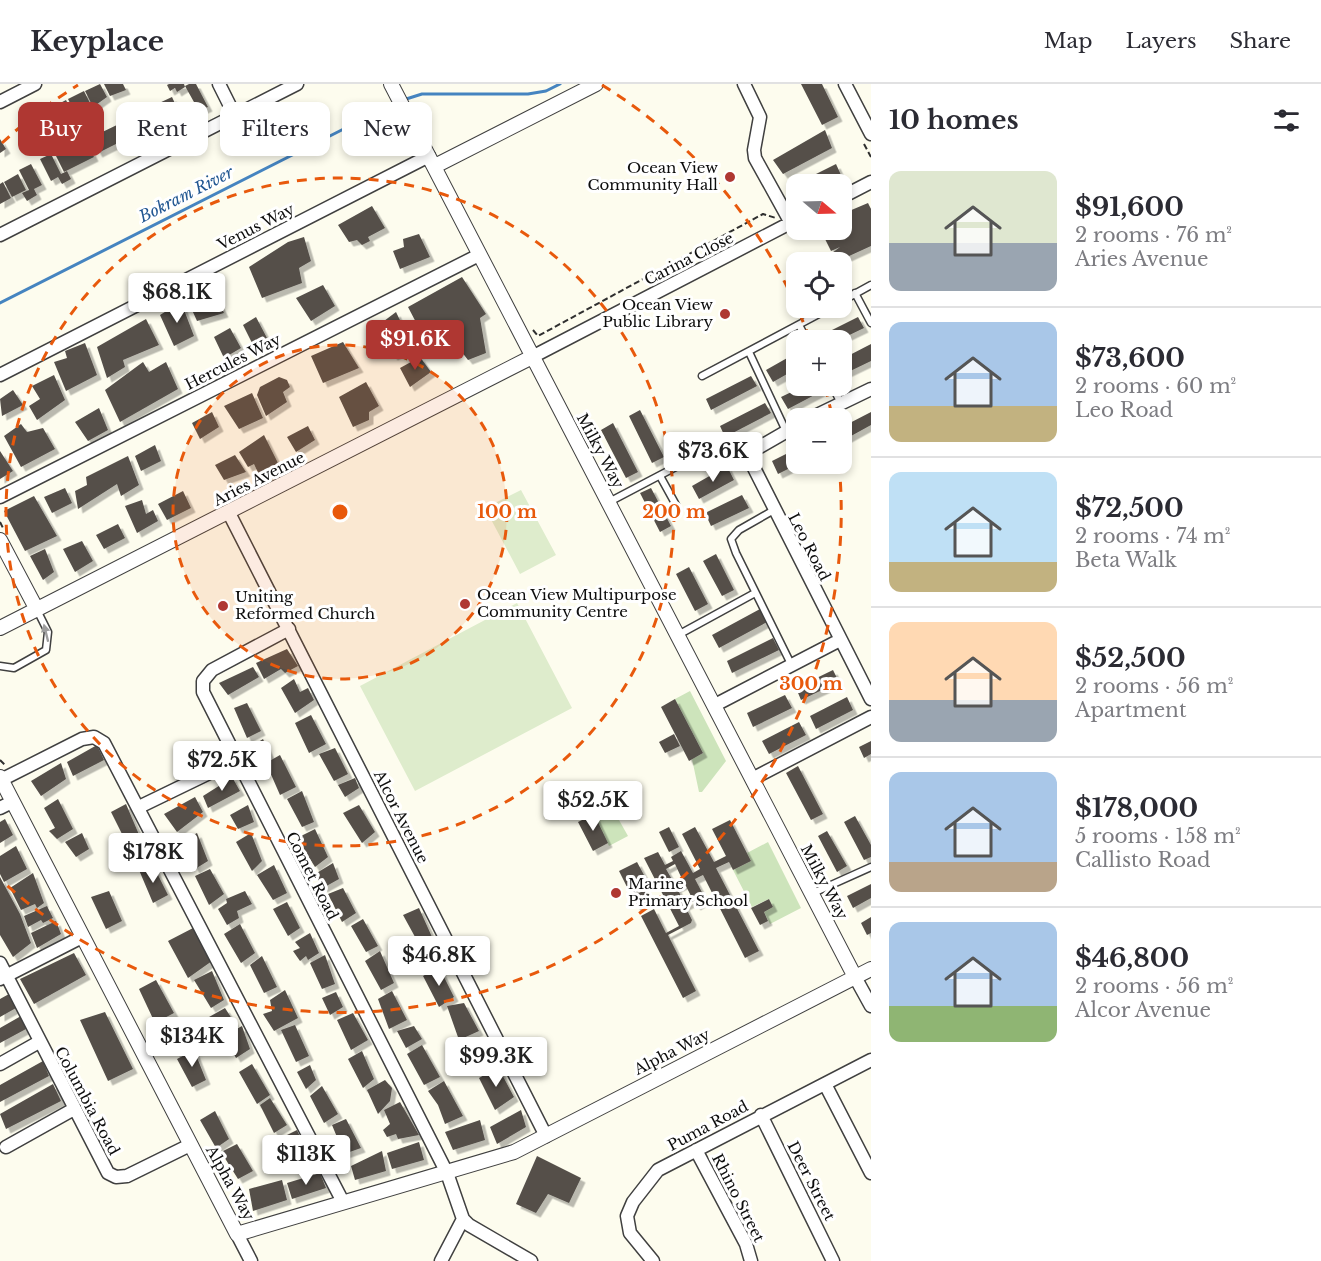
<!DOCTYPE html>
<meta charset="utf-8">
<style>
body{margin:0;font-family:"Libre Baskerville",serif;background:#f7f7f7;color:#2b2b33;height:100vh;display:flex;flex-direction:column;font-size:22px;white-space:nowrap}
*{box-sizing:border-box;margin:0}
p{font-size:20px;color:#7c7c81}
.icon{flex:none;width:33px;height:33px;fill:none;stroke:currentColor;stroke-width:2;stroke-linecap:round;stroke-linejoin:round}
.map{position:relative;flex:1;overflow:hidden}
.details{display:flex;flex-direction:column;background:#fff;width:450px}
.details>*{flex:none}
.banner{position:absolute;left:18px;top:18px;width:570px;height:54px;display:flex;gap:12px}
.needle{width:39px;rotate:109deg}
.tools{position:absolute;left:786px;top:90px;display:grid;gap:12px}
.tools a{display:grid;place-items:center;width:66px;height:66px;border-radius:12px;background:#fff;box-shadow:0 3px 9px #0003;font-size:30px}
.price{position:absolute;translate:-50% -51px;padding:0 14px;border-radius:6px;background:#fff;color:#222;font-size:20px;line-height:39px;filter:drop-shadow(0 2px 3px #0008)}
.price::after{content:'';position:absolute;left:50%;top:36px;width:18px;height:14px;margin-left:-9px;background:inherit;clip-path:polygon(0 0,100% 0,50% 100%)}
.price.on{background:#af3732;color:#fff}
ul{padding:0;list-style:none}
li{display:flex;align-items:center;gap:18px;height:150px;padding:0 18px}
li+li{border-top:2px solid #e1e1e2}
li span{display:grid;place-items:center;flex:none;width:168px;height:120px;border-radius:12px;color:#555}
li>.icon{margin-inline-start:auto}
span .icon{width:72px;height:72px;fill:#fffc;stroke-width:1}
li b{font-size:26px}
h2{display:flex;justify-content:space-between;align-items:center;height:72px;padding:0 18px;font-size:26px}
.tag{padding:0 21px;border-radius:12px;background:#fff;box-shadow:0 3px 9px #0003;font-size:21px;line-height:54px}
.tag.on{background:#af3732;color:#fff}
header{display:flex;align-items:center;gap:36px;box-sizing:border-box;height:84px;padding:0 30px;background:#fff;border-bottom:2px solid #e1e1e2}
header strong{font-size:28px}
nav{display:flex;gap:33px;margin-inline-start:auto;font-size:21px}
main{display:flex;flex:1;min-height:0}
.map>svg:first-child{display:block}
</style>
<header>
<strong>Keyplace</strong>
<nav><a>Map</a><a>Layers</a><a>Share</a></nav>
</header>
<main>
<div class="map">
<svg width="871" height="1177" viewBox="0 0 871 1177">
<defs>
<filter id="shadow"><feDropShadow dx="4.5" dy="4.5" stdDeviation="0" flood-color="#0004"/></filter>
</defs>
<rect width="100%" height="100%" fill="#fdfcee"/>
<path fill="#cde4bb" d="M690,607L726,677L702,708H699L692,675L703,669L675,615Z
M610,720L628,752L609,762L592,728Z
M768,758L801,824L770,840L764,828L773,823L769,815L752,823L733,786L751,777L747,769Z"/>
<path fill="#deeccc" d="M521,406L556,471L520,490L485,424Z
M517,519L572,624L415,707L360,602Z"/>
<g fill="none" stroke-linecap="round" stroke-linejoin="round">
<path stroke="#4584c0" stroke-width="3" d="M403,16L422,10H528L546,7L560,0
M0,219L397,18"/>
</g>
<path fill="#544f4a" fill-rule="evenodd" filter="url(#shadow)" d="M100,0L107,13L93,23L85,7Z
M104,0H123L126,6L110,12Z
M169,0H184L185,3L177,8L175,4L170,7L167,1Z
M189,0H196L208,23L199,27L185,2Z
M801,0H822L838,33L822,41Z
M84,7L92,23L75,29L68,15Z
M172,13L179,28L164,36L157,20Z
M66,16L73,30L59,39L51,24Z
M50,24L58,40L42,46L35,32Z
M153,24L160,39L130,54L122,39Z
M121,39L128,54L98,69L90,54Z
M825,46L832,64L783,90L773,76Z
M0,55L6,65L0,69Z
M86,57L94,73L64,88L56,72Z
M51,70L61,90L67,87L71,95L62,100L58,93L51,97L40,75Z
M31,80L42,101L34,105L37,111L27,117L22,109L29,106L19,86Z
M836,80L841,91L822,100H796V114L793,115L788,104Z
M18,90L26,106L12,113L4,98Z
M3,98L11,114L0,120V100Z
M868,119L871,125V162L836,178L832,169L840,163L831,167L823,151L831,146H842V130Z
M372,122L385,144L368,153L370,157L362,161L357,156L349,158L338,141Z
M419,150L430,173L400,185L393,167L404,163L403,155Z
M304,153L311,177L299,184L302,199L262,214L249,183L288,158Z
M462,193L486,230L480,234L486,269L468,276L448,250L441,255L435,239L420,246L408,223Z
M209,198L224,229L197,237L188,217L195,213V205Z
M323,201L335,222L311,237L296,214Z
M181,218L194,252L174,262L160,231Z
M396,228L413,263L393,272L385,254L380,255L376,243Z
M256,233L267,254L254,263L243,241Z
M858,233L864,244L839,256H822L820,252Z
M146,235L159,261L123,276L125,283L107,294L97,263Z
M230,244L241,264L224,274L214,253Z
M343,258L359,284L323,299L311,272Z
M85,259L97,291L66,307L54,278L67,274L65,267Z
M871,260V277L842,291V275Z
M796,269V285L773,298L766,286Z
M420,273L431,288L410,303L400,284Z
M143,278L149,288L166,278L178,305L120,338L105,306Z
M54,291L65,316L37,336L29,322L40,315L32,302Z
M751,292L757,302L711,326L706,315Z
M279,293L287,296L290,303L283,308L287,318L266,332L257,311L260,303Z
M366,298L379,322L369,328V336L353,343L339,313Z
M804,302H822L824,306L788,325L781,313Z
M13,306L23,321L2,332L0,315Z
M252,309L263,334L239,345L224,322Z
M765,319L771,329L725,353L720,342Z
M99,324L108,346L88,357L75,338Z
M640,326L664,373L652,379L629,332Z
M212,328L219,343L200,355L192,339Z
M871,328V341L842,357V343Z
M613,339L638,388L626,394L601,346Z
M21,340L27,348L43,344L55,365L21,383L4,352Z
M308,342L315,356L296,368L287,353Z
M264,351L280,383L261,395L254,380L248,383L239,368Z
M155,361L161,377L141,387L135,372Z
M796,365V381L778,390L772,377Z
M0,367L13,387L0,395Z
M235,371L246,388L224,396L215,381Z
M128,372L139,401L121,412L117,400L78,425L75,407L87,401L86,393Z
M727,382L734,396L699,415L692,402Z
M65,404L72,419L52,429L44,413Z
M651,404L671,442L660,448L640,409Z
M183,407L191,424L167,436L158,420Z
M742,411L749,424L711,442L705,429Z
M34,412L57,452L25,467L4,427Z
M142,416L146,430L153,426L158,437L137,449L125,422Z
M118,440L125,454L104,465L96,451Z
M82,457L93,477L75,488L63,465Z
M45,465L54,488L43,496L30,472Z
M716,470L734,506L722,512L703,477Z
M689,483L708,520L695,527L676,490Z
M760,525L767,538L719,564L712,551Z
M773,554L779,566L732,589L727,577Z
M287,565L298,582L285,589L281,585L264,595L256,579Z
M253,583L259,593L228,611L219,599Z
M833,586L839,598L801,616L796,604Z
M294,595L300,608L308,604L314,616L295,629L281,604Z
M785,611L792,624L753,643L747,629Z
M847,613L853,626L816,645L810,632Z
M675,615L703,669L689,677L661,623Z
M247,619L261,647L247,654L234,624Z
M311,631L326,660L309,669L295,639Z
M799,638L806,651L769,670L762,657Z
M674,650L680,662L665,669L659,658Z
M263,655L270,671L258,680L249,664Z
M871,657V670L864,674L859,663Z
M97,661L104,676L73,692L67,678Z
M335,664L348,690L334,697L319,670Z
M280,671L296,703L280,711L266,679Z
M61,679L66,695L41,712L31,697Z
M798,682L823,730L811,736L786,689Z
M232,693L240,707L208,724L203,712L222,700V696Z
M355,694L359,704L345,713L338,701Z
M302,707L314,738L302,743L287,715Z
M195,713L203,728L177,748L164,730Z
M58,715L73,745L57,755L49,747L55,744L44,724Z
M126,720L140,753L127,760L111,728Z
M248,721L254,738L238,745L230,731Z
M359,721L375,748L362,759L343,729Z
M594,730L608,759L593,767L578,738Z
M855,732L871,761V773L864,776L844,738Z
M5,735L13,751L0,759V738Z
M730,736L751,777L733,786L729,778L716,784L759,867L745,874L703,791L695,795L706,816L696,822L694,817L685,822L692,836L691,839L668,851L696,907L683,914L641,832L654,825L666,849L679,842L644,774L658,768L665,781L673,777L671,773L681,767L693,789L700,785L682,750L695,743L714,778L726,772L712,745ZM675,780L682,795L674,799L666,785ZM685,800L692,814L684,818L677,804Z
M669,743L679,763L669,768L659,748Z
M315,745L328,773L315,783L297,754Z
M827,747L847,782L837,788L818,752Z
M82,749L89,765L76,773L65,758Z
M197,749L208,777L195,785L181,758Z
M251,749L262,777L252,787L236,758Z
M16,762L27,785L4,798L0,790V772Z
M637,778L644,791L639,793L645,804L631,811L619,787Z
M333,779L339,795L323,804L315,790Z
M153,781L168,811L153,819L139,786Z
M274,781L287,809L273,816L257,791Z
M210,785L224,810L209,821L195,792Z
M33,789L44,819L37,824L35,820L21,826L10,804Z
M0,793L20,830L31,859L13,873L0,851Z
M871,800V814L853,824L847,812Z
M343,804L356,829L342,838L328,810Z
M645,806L651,816L637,824L631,813Z
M109,807L122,837L106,845L91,813Z
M245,807L252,820L237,827L239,834L227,841L218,825L227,819L226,815Z
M769,815L773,823L764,828L768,837L760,841L751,824Z
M287,818L300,844L288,852L273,825Z
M47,822L53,834L43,839L41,836L28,843L24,832Z
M419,824L432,853L420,862L403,831Z
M871,833V849L867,851L861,839Z
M363,835L378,862L366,868L351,842Z
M56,837L61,850L37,864L31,849Z
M240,840L255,869L241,879L224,850Z
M195,843L212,877L188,894L168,857Z
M310,849L319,869L308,876L306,872L300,877L293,867L300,864L295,858Z
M380,867L394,899L381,906L365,877Z
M74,869L86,891L34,920L20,895Z
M325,871L335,900L322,905L310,879Z
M262,872L277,903L264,909L250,881Z
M439,883L454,913L439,923L423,892Z
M212,887L224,916L211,924L194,896Z
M156,896L174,929L155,939L139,905Z
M285,906L298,934L274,947L263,930L272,927L270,916Z
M392,907L407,936L389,945L378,915Z
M336,908L343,923L330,931L322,914Z
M9,910L16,924L0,933V915Z
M464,919L479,947L459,956L447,922Z
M225,924L234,938L218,947L209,933Z
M105,928L133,985L108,997L80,936Z
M353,929L368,956L351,966L337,936Z
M21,932L26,945L0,959V944Z
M176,934L186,962L176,969L156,943Z
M295,941L309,972L296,978L281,946Z
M242,942L250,965L236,974L224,952Z
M414,942L422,955L406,964L397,947Z
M478,953L495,977L479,986L464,960Z
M422,961L440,993L424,1001L407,970Z
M194,966L206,996L192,1003L177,975Z
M362,967L374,995L363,1004L348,975Z
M43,977L49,992L0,1018V1001Z
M252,980L270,1011L257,1020L239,988Z
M310,981L316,996L306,1005L297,988Z
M498,983L514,1013L495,1026L479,994Z
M385,996L392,1004L390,1017L378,1030L367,1006Z
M444,997L463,1032L445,1040L438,1021L428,1007Z
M53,1000L61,1017L6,1045L0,1030Z
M322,1002L338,1030L324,1039L310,1012Z
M270,1014L287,1041L274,1049L260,1021Z
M400,1018L419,1051L398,1055L396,1050L387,1053L383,1046L390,1040L384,1026Z
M521,1026L526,1043L497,1060L490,1043Z
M215,1027L229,1055L216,1064L200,1036Z
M346,1035L361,1064L344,1070L332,1041Z
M480,1036L485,1056L453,1066L445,1048Z
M297,1046L311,1076L297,1086L281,1054Z
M419,1058L424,1076L392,1085L387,1069Z
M237,1060L253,1087L238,1095L221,1068Z
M382,1067L386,1087L355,1096L351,1082Z
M537,1072L581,1094L569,1119L548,1110L536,1129L516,1120Z
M320,1089L326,1104L292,1115L287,1099Z
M282,1096L287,1116L253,1127L249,1105Z"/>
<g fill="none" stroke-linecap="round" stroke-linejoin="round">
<g stroke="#404040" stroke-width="9">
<path id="service" d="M855,209L871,239
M842,217L871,201
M799,241L807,256
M749,268L786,347
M702,292L830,224
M832,302L841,319
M660,392L676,421
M609,418L708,366
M774,426L739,446L731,455L736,469L792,582
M678,551L755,509
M0,582L14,584L46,566L48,548L37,526
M811,810L871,783"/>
</g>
<g stroke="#404040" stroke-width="15">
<path id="minor" d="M219,0L235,32
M744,0L760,33L754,66L755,74L791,139
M845,0L871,50
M0,18L35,0
M842,113L871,98
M0,151L297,0
M532,273L796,136
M0,291L429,72
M811,334L871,305
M796,342L756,365L751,378L871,615
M0,413L479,171
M229,429L546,1052
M289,545L212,586L203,597V608L447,1089L463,1135L469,1141L531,1177
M715,621L840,556
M752,695L871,633
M1,696L82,655L94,653L104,659L343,1118
M139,723L236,676
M0,724L12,718
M0,879L108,1089L116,1093L127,1092L190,1061
M855,893L871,922
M0,895L82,853
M0,980L39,958
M825,1000L871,1089
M761,1031L833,1177
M6,1063L74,1025
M696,1066L746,1160L751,1177
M237,1150L251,1177
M441,1177L463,1135
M653,1177L630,1149L627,1132L633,1118L658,1086L871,976"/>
</g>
<g stroke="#404040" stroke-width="16">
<path id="tertiary" d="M391,0L855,893
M435,82L596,0
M0,456L36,524
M0,544L532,273
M0,693L237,1150L514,1068L871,885"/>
</g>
<path stroke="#2f2f2f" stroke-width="2" stroke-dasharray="6 3" stroke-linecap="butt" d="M864,60L871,73
M533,246L538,252L763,130L776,134
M0,438L4,446
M0,676L5,681"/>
<use href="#service" stroke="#fff" stroke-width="6"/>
<use href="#minor" stroke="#fff" stroke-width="12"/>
<use href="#tertiary" stroke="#fff" stroke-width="14"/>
</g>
<defs><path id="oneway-solid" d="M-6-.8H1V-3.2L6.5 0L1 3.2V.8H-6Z" transform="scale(1.5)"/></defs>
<use fill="#9e9e9e" href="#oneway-solid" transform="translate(46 549) rotate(-104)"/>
<circle cx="340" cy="428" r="167" fill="#e8590c" fill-opacity=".12"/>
<g fill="none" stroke="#e8590c" stroke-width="3" stroke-dasharray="10 8">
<circle cx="340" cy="428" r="167"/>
<circle cx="340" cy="428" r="334"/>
<path d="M2 59A501 501 0 0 1 78 1M602 1A501 501 0 0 1 809 253M825 303A501 501 0 0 1 832 332M839 380A501 501 0 0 1 2 797"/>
</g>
<g fill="#af3732" stroke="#fff" stroke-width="2">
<circle cx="730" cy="93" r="6"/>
<circle cx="725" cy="230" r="6"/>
<circle cx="465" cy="520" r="6"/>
<circle cx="223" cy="522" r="6"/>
<circle cx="616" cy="809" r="6"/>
</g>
<g text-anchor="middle" stroke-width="6" stroke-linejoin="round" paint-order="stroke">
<g font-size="15" fill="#0d0d0d" stroke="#fff" text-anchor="start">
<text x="718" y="89" text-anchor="end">Ocean View<tspan x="718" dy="17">Community Hall</tspan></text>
<text x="713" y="226" text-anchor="end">Ocean View<tspan x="713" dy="17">Public Library</tspan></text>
<text x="477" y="516">Ocean View Multipurpose<tspan x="477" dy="17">Community Centre</tspan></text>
<text x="235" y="518">Uniting<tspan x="235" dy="17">Reformed Church</tspan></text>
<text x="628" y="805">Marine<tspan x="628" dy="17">Primary School</tspan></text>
</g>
<g font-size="15" fill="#0d0d0d" stroke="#fff">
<text transform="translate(256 143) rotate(-27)" y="5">Venus Way</text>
<text transform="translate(689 175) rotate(-27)" y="5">Carina Close</text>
<text transform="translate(233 278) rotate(-27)" y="5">Hercules Way</text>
<text transform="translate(600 367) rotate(62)" y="5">Milky Way</text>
<text transform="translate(259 395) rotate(-27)" y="5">Aries Avenue</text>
<text transform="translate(809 463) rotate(63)" y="5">Leo Road</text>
<text transform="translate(401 733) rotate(63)" y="5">Alcor Avenue</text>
<text transform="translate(312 792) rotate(63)" y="5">Comet Road</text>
<text transform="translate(824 798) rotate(62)" y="5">Milky Way</text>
<text transform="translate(672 968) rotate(-27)" y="5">Alpha Way</text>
<text transform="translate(87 1017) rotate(62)" y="5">Columbia Road</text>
<text transform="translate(708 1042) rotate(-28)" y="5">Puma Road</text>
<text transform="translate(811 1097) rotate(63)" y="5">Deer Street</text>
<text transform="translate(230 1099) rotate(61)" y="5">Alpha Way</text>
<text transform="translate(738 1114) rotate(63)" y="5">Rhino Street</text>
</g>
<g font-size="16" font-style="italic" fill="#225792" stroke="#fff">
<text transform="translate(186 110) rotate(-27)" y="6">Bokram River</text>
</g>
</g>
<circle cx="340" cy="428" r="9" fill="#e8590c" stroke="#fff" stroke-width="3"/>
<g font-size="18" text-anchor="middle" font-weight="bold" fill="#e8590c" stroke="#fff" stroke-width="6" stroke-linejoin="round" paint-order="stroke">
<text x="507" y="434">100 m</text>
<text x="674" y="434">200 m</text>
<text x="811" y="606">300 m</text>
</g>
</svg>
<div class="tools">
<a><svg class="needle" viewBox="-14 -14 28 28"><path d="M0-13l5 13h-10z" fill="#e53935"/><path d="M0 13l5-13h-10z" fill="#7c7c81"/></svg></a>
<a><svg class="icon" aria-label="locate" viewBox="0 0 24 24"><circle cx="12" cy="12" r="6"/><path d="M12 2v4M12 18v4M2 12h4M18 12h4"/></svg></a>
<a>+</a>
<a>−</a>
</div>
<b class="price" style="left:177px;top:240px">$68.1K</b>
<b class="price on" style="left:415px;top:287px">$91.6K</b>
<b class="price" style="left:713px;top:399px">$73.6K</b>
<b class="price" style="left:222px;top:708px">$72.5K</b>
<b class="price" style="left:593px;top:748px">$52.5K</b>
<b class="price" style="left:153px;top:800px">$178K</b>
<b class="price" style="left:439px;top:903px">$46.8K</b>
<b class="price" style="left:192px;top:984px">$134K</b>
<b class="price" style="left:496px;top:1004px">$99.3K</b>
<b class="price" style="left:306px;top:1102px">$113K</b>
<div class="banner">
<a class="tag on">Buy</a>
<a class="tag">Rent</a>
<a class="tag">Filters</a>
<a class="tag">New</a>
</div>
</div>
<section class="details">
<h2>10 homes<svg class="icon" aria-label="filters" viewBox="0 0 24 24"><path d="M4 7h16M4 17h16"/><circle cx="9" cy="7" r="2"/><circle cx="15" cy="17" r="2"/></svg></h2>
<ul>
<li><span style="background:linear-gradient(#dfe7d0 60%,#9aa5b1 0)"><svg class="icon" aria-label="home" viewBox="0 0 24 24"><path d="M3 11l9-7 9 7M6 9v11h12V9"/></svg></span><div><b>$91,600</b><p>2 rooms · 76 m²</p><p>Aries Avenue</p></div></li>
<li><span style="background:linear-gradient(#a9c7e8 70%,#c2b280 0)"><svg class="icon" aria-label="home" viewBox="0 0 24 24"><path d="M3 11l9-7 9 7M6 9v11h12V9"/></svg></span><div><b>$73,600</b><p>2 rooms · 60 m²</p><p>Leo Road</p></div></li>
<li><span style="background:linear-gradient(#bfe0f5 75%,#c2b280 0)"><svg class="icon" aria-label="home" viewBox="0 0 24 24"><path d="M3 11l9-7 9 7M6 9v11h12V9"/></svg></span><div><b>$72,500</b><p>2 rooms · 74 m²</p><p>Beta Walk</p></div></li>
<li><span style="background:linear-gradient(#ffd9b3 65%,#9aa5b1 0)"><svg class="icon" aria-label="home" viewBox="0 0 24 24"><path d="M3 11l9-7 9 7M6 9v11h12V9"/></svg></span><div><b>$52,500</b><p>2 rooms · 56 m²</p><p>Apartment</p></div></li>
<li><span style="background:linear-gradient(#a9c7e8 75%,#b9a48a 0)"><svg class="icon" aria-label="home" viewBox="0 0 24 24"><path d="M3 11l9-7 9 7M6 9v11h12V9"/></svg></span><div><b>$178,000</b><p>5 rooms · 158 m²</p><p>Callisto Road</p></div></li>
<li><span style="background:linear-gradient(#a9c7e8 70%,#8fb573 0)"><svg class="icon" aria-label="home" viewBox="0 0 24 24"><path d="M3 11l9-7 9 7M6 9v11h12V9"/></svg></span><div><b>$46,800</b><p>2 rooms · 56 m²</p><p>Alcor Avenue</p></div></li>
</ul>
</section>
</main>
